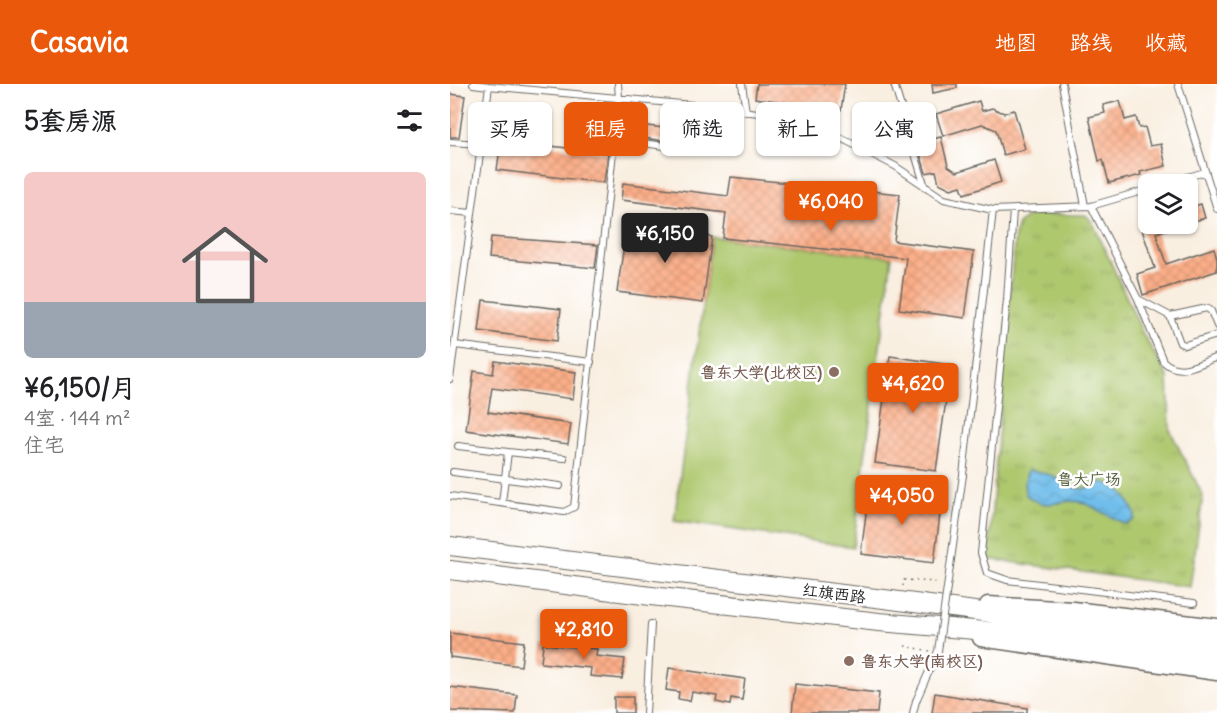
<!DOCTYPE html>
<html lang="zh">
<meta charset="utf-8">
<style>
body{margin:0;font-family:Delius,"LXGW WenKai TC",sans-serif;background:#f6f6f6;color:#202124;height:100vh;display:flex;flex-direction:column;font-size:22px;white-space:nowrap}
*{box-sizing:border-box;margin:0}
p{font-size:20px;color:#757577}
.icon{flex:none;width:33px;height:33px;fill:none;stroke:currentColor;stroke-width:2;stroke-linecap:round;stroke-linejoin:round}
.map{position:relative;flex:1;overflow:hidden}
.panel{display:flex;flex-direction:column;background:#fff;width:450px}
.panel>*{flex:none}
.banner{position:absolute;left:18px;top:18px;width:570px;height:54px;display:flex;gap:12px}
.fabs{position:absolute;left:688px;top:90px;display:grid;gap:12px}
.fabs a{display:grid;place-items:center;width:60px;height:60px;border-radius:9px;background:#fff;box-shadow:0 2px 4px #0004;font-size:30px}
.price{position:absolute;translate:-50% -51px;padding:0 14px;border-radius:6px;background:#ea580c;color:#fff;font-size:20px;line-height:39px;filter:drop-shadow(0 2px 3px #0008)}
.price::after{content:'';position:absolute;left:50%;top:36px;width:18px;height:14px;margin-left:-9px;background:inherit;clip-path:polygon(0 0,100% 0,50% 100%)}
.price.active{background:#222;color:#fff}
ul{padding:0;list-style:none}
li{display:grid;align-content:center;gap:12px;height:318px;padding:0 24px}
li+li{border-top:2px solid #e0e0e0}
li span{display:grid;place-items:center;height:186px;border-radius:9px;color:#555}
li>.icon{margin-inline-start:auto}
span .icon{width:108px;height:108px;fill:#fffc;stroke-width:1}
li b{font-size:26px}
h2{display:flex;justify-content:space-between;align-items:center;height:72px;padding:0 24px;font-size:26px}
.chip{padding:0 21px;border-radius:9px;background:#fff;box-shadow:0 2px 4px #0004;font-size:21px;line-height:54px}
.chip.active{background:#ea580c;color:#fff}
header{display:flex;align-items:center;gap:36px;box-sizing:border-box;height:84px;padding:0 30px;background:#ea580c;color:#fff}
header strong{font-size:28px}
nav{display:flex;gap:33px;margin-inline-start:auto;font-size:21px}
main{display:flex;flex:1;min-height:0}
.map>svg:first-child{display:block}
</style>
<header>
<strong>Casavia</strong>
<nav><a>地图</a><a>路线</a><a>收藏</a></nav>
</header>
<main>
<section class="panel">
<h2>5套房源<svg class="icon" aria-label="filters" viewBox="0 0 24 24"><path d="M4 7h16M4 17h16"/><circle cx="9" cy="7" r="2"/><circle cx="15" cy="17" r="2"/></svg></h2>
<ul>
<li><span style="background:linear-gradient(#f6c9c9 70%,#9aa5b1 0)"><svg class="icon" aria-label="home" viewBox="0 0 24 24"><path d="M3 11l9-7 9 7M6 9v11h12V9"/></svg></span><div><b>¥6,150/月</b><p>4室 · 144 m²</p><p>住宅</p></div></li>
</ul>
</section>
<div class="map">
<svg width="767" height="629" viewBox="0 0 767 629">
<defs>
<pattern id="grass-tufts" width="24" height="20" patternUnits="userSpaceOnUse" patternTransform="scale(1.5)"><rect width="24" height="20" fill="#aec86e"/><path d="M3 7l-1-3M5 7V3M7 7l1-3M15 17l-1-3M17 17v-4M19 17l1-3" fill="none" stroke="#95ab5f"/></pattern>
<pattern id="water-waves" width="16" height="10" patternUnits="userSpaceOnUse" patternTransform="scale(1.5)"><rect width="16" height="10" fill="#70beeb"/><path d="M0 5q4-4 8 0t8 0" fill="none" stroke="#60a3c9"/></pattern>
<pattern id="building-cross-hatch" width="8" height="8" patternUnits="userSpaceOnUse" patternTransform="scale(1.5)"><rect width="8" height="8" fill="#fbae88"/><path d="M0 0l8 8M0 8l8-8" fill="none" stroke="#d79575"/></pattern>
</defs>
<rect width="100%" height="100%" fill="#fff"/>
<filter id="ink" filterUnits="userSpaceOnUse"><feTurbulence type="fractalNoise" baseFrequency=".0167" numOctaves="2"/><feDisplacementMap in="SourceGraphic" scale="12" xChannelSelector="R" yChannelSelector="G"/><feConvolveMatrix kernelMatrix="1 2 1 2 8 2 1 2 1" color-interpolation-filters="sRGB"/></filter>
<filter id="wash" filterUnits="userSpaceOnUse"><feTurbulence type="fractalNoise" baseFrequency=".008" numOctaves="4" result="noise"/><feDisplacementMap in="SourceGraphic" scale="24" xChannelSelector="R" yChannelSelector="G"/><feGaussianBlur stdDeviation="1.35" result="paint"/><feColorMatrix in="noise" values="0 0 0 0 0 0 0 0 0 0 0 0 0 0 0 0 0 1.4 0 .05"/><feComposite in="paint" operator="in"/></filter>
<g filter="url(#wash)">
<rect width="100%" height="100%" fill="#f9efe1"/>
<path fill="url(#grass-tufts)" stroke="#657245" stroke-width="1.5" d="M581,130L636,131L643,139L694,252L718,293L720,346L753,412L740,503L538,475L565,150L568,140Z"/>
<path fill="#aec86e" stroke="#657245" stroke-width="1.5" d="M262,153L442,173L403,463L224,437Z"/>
<path fill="url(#water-waves)" stroke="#466d84" stroke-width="1.5" d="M578,386C587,388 598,389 606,394C626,404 628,411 650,398C669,401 671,406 681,422C684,428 686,429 684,436L676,440C661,434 648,424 634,419C611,411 600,430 576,411L574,400Z"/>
<g id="blocks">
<path fill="url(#building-cross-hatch)" d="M307,0H395L391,26L305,14Z
M482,0H507V4L483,9Z
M0,10L15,12L9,53H0Z
M529,17L532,27L542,24L554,29L564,26L575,65L553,71L546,46L532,40L493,52L486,30Z
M670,17L675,36L686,33L689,44L695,43L700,62L711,60L716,82L690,88L691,91L659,99L653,76L649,77L639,33L655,29L653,21Z
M180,40L266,50L264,66L259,63L179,52Z
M491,53L498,82L507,88L544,76L551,98L514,110L511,102L501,105L489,99L486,87L476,89L467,59Z
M51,56L158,69L154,99L47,86Z
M281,93L450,110L444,157L524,168L515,234L449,225L456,174L273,154L276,129L171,116L173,99L278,112Z
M751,120L755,134L738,139V124Z
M690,140H731V141L706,149L716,180L764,164L767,174V187L693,211L687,190L705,184Z
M177,141L262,153L253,219L167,208Z
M41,153L148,161L145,184L39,174Z
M33,216L111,225L107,257L29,247Z
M440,272L501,281L486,387L425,379Z
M45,277L126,288L123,315L42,304L38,328L121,340L118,360L16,346L24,287L43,290Z
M419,405L492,414L484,479L411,470Z
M0,549L74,558L71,582L0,573Z
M93,560L147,565L146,572L175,575L172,595L140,592L141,584L91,579Z
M219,584L295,595L292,616L281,614L280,621L266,618L267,612L242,608L240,617L228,615L229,608L216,606Z
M345,600L429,609L427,629H342Z
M0,603L67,611L65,629L0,627Z
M485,609L577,624V629H482Z
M164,613H183V629H164Z"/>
</g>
</g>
<g filter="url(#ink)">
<use href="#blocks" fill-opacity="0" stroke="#696661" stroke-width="1.5"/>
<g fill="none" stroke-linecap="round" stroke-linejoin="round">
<g stroke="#696661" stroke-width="8">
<path id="lane" d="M23,0L39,2
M292,0L296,28
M444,0L475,103
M612,0L635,122
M728,0L767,125
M164,55L258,68
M0,58L31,60
M713,100L755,88
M641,122L688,215L713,277C730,293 748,280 767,273
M563,126L557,216L531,469L537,489L557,496L744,519
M0,127L22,129
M688,215L720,232L757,224L761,227L767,242
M720,232L730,259L735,261L767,251
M5,261L141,278
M0,295L39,2L242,21L334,32L358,37L445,82L494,115L543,126L641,122L699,105
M8,362L58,368
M3,388L110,402
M513,391L543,126
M0,412L114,428L124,423L169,14L168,0
M52,419L58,368L114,374
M196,629L201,540
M463,629L466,617"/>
</g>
<g stroke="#696661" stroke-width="19">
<path id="secondary" d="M538,521L623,526L767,543
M531,554L767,588"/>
</g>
<g stroke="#696661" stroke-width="20">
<path id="primary" d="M0,462L434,515L767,559
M0,486L201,512L429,538L621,554L767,573"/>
</g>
<path stroke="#696661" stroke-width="1.5" stroke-dasharray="1.5 4.5" stroke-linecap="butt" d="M453,502L454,496L488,498
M455,562L480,567"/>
<use href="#lane" stroke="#fff" stroke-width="6"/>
<use href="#secondary" stroke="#fff" stroke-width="16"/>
<use href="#primary" stroke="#fff" stroke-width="18"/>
<g stroke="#696661" stroke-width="8" stroke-linecap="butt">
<path id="lane-bridge" d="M466,617L488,567L513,391"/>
</g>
<use href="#lane-bridge" stroke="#fff" stroke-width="6"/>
</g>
</g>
<g fill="#8d6e63" stroke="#fff" stroke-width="2">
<circle cx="384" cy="288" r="6"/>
<circle cx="399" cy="577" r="6"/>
</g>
<g text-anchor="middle" stroke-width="5" stroke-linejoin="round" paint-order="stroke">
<g font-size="16" font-weight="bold" fill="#785e54" stroke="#fff" text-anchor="end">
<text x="372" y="294">鲁东大学(北校区)</text>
<text x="411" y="583" text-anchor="start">鲁东大学(南校区)</text>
</g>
<g font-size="16" fill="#56613d" stroke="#fff">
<text x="639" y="401">鲁大广场</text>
</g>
<g font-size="16" fill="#1c1c1c" stroke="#fff">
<text transform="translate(384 509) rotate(7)" y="6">红旗西路</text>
</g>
</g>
</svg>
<div class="fabs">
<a><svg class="icon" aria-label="layers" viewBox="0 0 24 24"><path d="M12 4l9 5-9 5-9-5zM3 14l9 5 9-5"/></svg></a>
</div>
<b class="price" style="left:381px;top:148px">¥6,040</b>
<b class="price active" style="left:215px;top:180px">¥6,150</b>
<b class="price" style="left:463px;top:330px">¥4,620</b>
<b class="price" style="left:452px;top:442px">¥4,050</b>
<b class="price" style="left:134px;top:576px">¥2,810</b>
<div class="banner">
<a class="chip">买房</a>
<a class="chip active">租房</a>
<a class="chip">筛选</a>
<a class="chip">新上</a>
<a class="chip">公寓</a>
</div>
</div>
</main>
